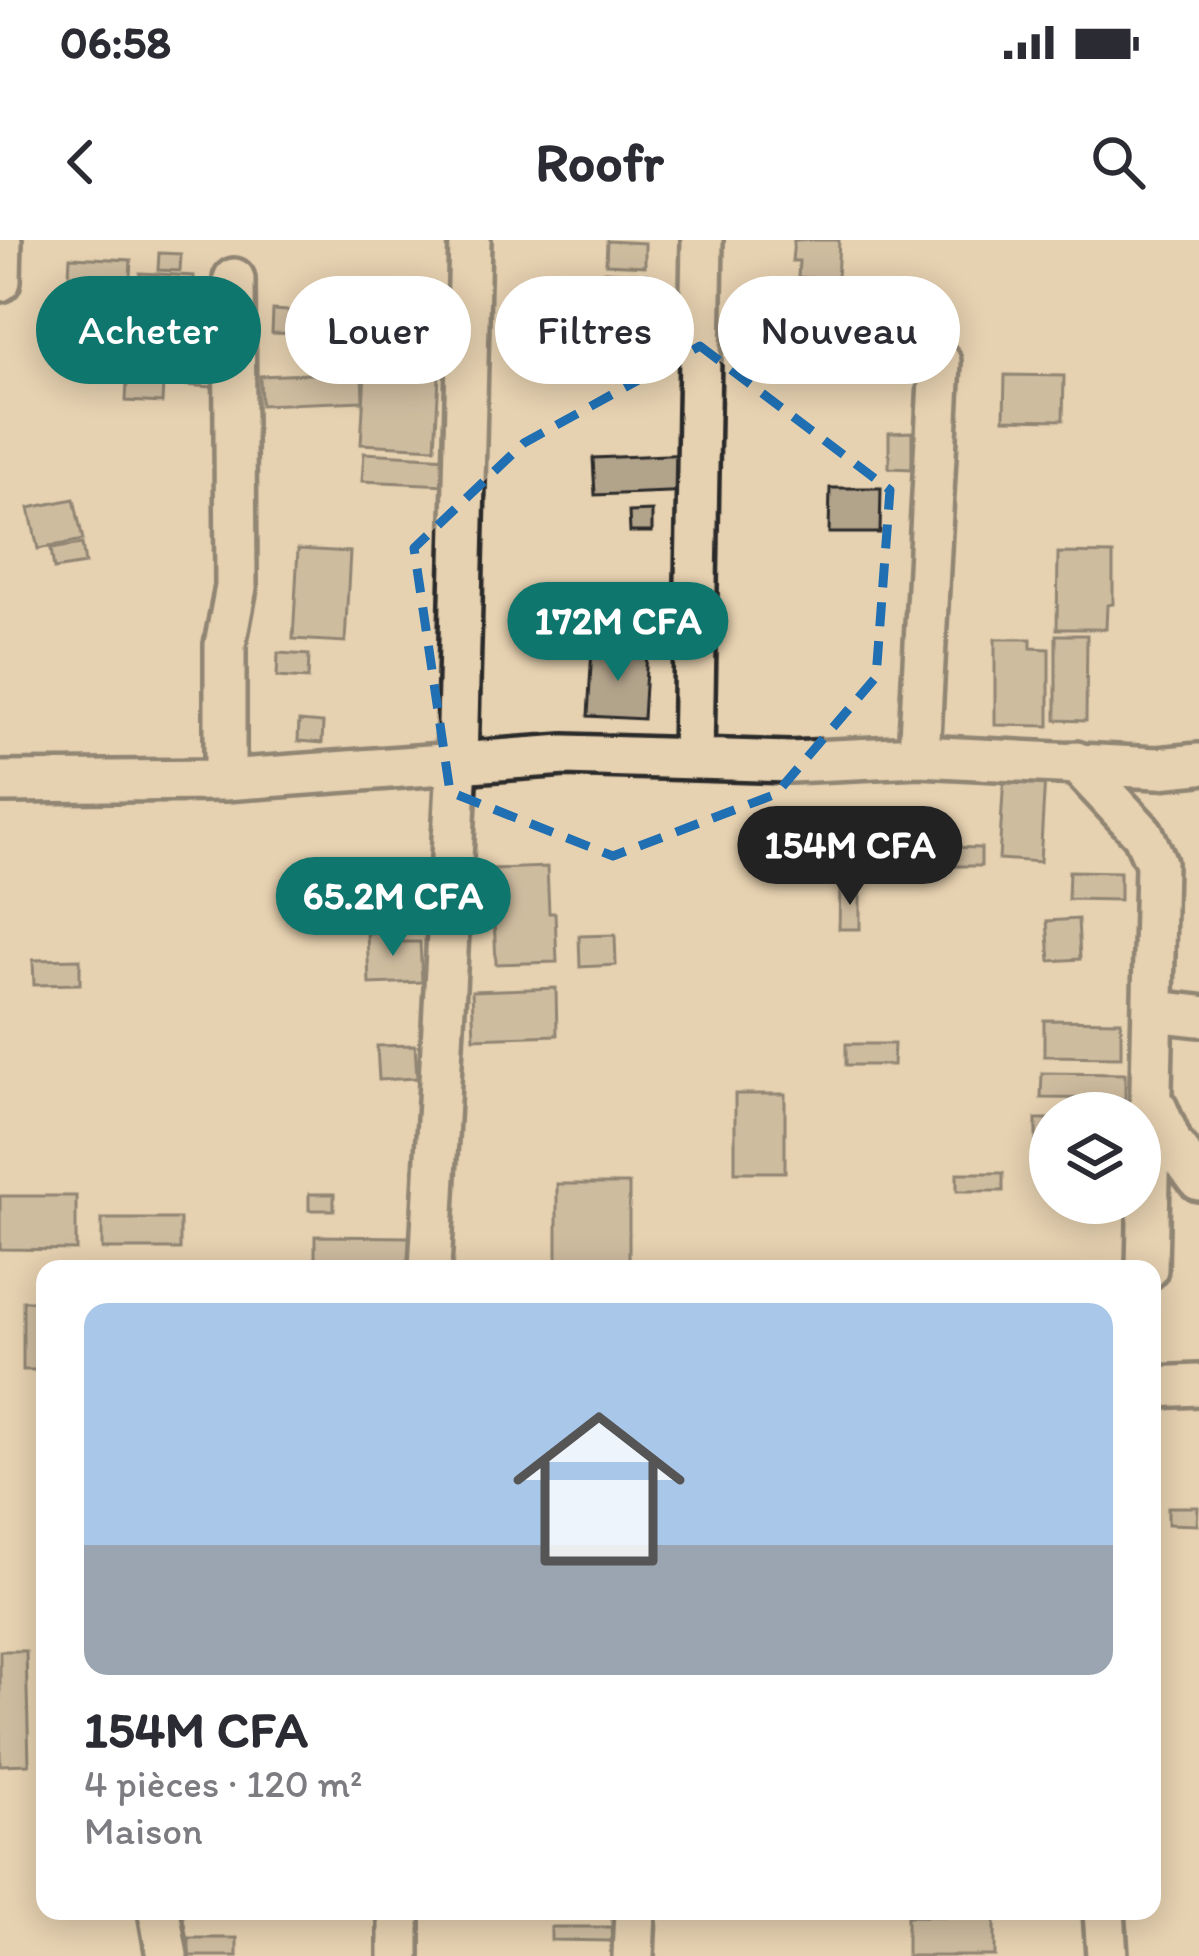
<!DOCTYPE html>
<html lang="fr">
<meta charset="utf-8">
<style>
body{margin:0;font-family:Itim,sans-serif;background:#f2f2f3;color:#2b2b33;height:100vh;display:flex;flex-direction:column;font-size:45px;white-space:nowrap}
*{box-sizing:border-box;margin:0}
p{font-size:39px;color:#7c7c81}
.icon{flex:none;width:66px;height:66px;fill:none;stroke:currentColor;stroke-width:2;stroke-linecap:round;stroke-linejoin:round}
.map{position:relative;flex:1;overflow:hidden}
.sheet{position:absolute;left:36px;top:1020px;width:1125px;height:660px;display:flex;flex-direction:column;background:#fff;border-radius:24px;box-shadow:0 6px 30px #0003}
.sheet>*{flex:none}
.guide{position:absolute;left:36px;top:36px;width:1128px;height:108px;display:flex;gap:24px}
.buttons{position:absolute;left:1029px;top:852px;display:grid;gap:24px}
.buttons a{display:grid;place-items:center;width:132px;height:132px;border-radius:50%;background:#fff;box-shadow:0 6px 30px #0003;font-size:60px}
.price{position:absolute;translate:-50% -102px;padding:0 27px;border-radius:42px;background:#0f766e;color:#fff;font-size:39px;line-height:78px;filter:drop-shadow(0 3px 6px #0008)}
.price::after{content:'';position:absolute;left:50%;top:72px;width:36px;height:27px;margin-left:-18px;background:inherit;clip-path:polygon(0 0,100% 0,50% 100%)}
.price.current{background:#222;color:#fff}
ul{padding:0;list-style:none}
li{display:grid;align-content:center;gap:24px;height:636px;padding:0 48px}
li span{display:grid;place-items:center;height:372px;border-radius:24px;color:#555}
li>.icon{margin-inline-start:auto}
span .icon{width:216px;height:216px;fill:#fffc;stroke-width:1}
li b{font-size:51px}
.tag{padding:0 42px;border-radius:54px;background:#fff;box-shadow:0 6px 30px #0003;font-size:42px;line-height:108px}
.tag.current{background:#0f766e;color:#fff}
.status{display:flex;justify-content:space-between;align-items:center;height:84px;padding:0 60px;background:#fff;direction:ltr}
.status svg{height:33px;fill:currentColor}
header{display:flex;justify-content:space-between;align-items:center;height:156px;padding:0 48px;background:#fff;font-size:54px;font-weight:700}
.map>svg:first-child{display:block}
</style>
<div class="status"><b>06:58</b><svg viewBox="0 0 49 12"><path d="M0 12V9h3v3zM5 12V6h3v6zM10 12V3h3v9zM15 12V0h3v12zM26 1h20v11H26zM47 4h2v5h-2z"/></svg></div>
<header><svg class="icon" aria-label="back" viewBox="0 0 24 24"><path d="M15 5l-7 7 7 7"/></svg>Roofr<svg class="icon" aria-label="search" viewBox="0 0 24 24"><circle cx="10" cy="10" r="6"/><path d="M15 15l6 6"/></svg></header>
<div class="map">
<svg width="1199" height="1716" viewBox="0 0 1199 1716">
<rect width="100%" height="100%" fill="#e6d1b0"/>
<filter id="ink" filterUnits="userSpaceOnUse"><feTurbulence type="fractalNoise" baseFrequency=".00833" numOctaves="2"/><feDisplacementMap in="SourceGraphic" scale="24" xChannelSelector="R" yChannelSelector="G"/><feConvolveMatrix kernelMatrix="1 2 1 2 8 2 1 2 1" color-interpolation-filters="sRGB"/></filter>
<g filter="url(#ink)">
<path fill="#b2a38b" stroke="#2b2b2b" stroke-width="3" d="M794,0H839L837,40L798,37L799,21H792Z
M607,1L645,3V26L606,24Z
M159,13L181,14L180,31L158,30Z
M70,17L131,20L129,55L68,52Z
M605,31L647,34L643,103L601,101Z
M140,33L194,36L193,48L206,49L204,82L191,81L190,104L136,101Z
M808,44L836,45L833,90L805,89Z
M273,70L304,72L303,94L272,93Z
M767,70L802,72V93L766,91Z
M361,109L363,161L261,165L260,136L334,133L333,110Z
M167,115L230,119L229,148L165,144Z
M366,115L440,119L435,208L361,204Z
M128,121L164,124L162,163L126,161Z
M1005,135L1064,136L1063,180L1004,179Z
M912,192V229L889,228V193Z
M364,213L448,218L446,245L362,241Z
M691,214L693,251L595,255L593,218Z
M830,248H881L880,293H829Z
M74,259L83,300L38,309L29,268Z
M652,271V292H630L629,272Z
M82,304L85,324L54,329L51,309Z
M298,309L350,312L345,402L293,399Z
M1058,313L1113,314V364L1107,365L1106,389H1057Z
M1056,395H1087L1086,481L1056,480Z
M995,399H1031V408L1049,409V486L995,485Z
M592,409L647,412L643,479L588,476Z
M278,413L309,415L308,439L277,437Z
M299,481L323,483L322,503L298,501Z
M1004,535L1045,537L1040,622L999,619Z
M944,607L981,608V626H944Z
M547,627L549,673H555L557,722L496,724L492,629Z
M1069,631L1120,632V660L1068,659Z
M840,646L860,647V689H839Z
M1078,679L1080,719L1050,721L1047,681Z
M401,691V702H420L422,742L369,744L367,693Z
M615,695L616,725L580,727L579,696Z
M80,719V744L34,745L33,720Z
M556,748L557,795L474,798L472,751Z
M1044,780L1121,781V817L1044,816Z
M846,804H894L893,825H846Z
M415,805L417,838L379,840L377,806Z
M1042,833L1125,834V859L1041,858Z
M735,854H785V932H735Z
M1036,879H1050V931H1036Z
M957,933H1003V951H957Z
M557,944H629V1029H557Z
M309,954H334V970H309Z
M0,956H76V1010L0,1009Z
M102,979H180V1009H102Z
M315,996L411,997V1029H315Z
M23,1061H45V1130H23Z
M1168,1267H1198L1197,1285L1168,1284Z
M0,1411H26L29,1524L0,1525Z
M907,1676L995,1677V1716H907Z
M551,1687H611L612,1701L551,1700Z
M189,1698H237V1716H189Z"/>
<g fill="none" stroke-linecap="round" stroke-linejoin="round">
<g stroke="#2b2b2b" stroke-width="48">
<path id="street" d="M0,41L1,0
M919,516L940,122
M693,517L702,0
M1076,522L1143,594L1156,623L1147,1029
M225,540V405L236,347L234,39
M0,542L225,540L565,515L790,522L919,516L1158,528L1199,524
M1155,771L1199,776
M1157,869L1172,904L1199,940
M430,1029L457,524L470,0
M1152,1147L1199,1145
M159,1671L167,1716
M399,1671V1716
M1104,1671L1107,1716
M633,1716L635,1671"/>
</g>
<use href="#street" stroke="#e6d1b0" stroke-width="39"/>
</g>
</g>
<path d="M0 0H1199V1716H0ZM700,106L890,250L876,437L776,554L613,616L450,552L414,308L524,203Z" fill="#e6d1b0" fill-opacity=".55" fill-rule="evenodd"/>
<path fill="none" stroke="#1f6fb2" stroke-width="9" stroke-dasharray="24 15" stroke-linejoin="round" d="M700,106L890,250L876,437L776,554L613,616L450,552L414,308L524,203Z"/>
</svg>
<div class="buttons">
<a><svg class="icon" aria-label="layers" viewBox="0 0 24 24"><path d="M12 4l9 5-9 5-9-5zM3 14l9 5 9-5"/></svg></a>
</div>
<b class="price" style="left:618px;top:444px">172M CFA</b>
<b class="price current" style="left:850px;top:668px">154M CFA</b>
<b class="price" style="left:393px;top:719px">65.2M CFA</b>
<div class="guide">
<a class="tag current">Acheter</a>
<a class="tag">Louer</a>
<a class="tag">Filtres</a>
<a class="tag">Nouveau</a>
</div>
<section class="sheet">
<ul>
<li><span style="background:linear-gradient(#a9c7e8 65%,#9aa5b1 0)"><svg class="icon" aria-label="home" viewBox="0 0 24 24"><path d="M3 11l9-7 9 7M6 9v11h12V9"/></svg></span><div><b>154M CFA</b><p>4 pièces · 120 m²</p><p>Maison</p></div></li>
</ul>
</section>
</div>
